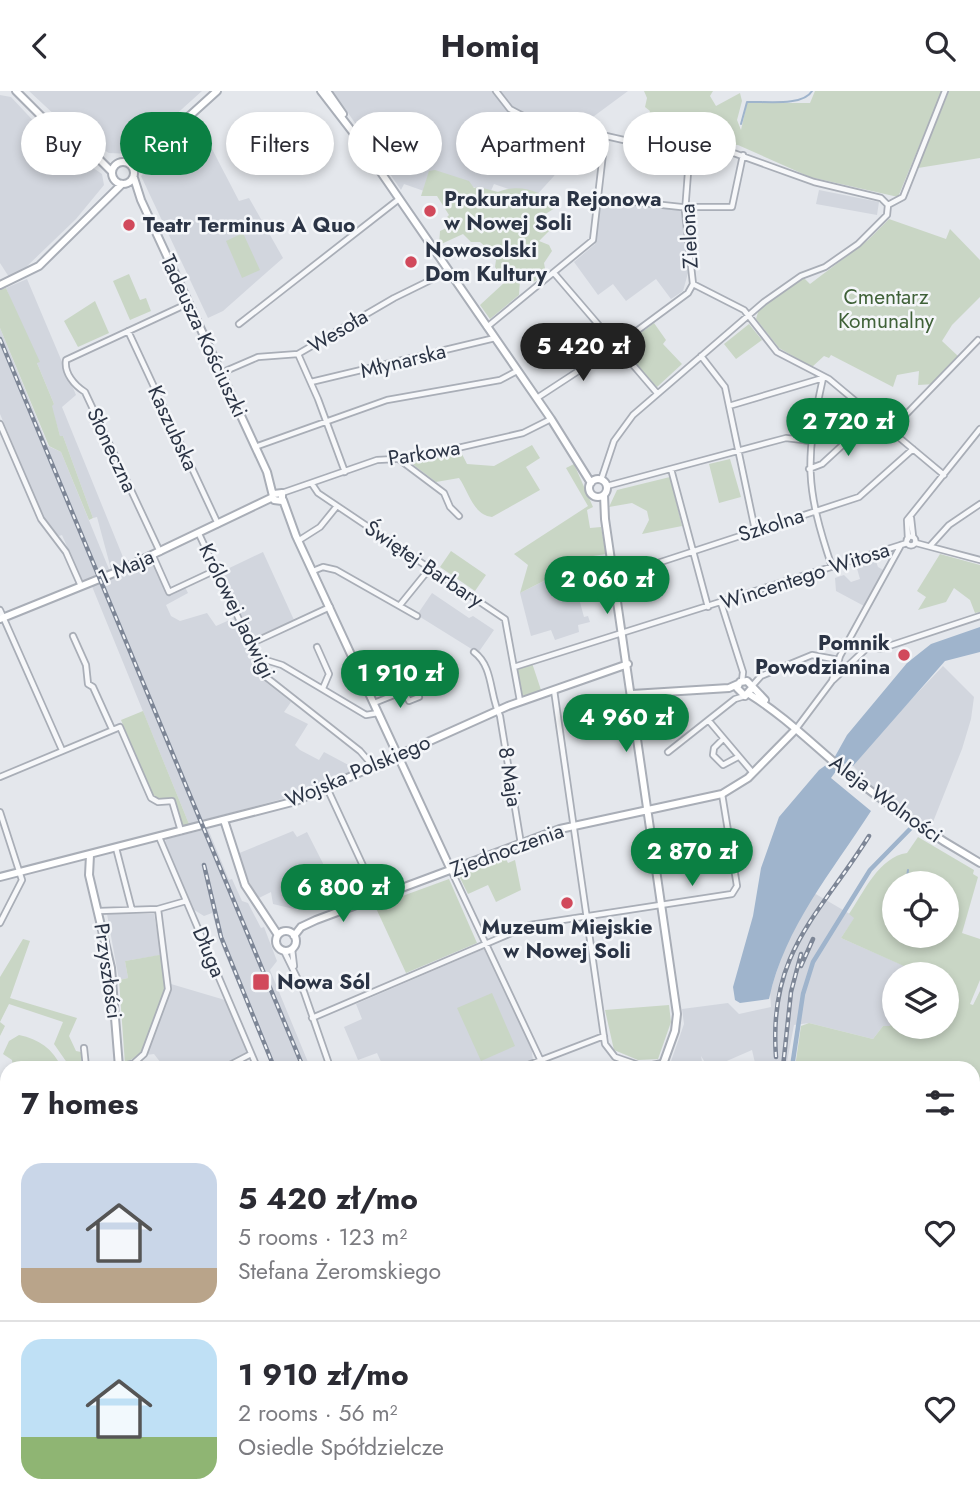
<!DOCTYPE html>
<meta charset="utf-8">
<style>
body{margin:0;font-family:Jost,sans-serif;background:#f7f7f7;color:#2b2b33;height:100vh;display:flex;flex-direction:column;font-size:26px;white-space:nowrap}
*{box-sizing:border-box;margin:0}
p{font-size:23px;color:#7c7c81}
.icon{flex:none;width:38px;height:38px;fill:none;stroke:currentColor;stroke-width:2;stroke-linecap:round;stroke-linejoin:round}
.map{position:relative;flex:1;overflow:hidden}
.side{position:absolute;left:0px;top:970px;width:980px;height:450px;display:flex;flex-direction:column;background:#fff;border-radius:21px 21px 0 0;box-shadow:0 4px 10px #0003}
.side>*{flex:none}
.guide{position:absolute;left:21px;top:21px;width:938px;height:63px;display:flex;gap:14px}
.tools{position:absolute;left:882px;top:780px;display:grid;gap:14px}
.tools a{display:grid;place-items:center;width:77px;height:77px;border-radius:50%;background:#fff;box-shadow:0 4px 10px #0003;font-size:35px}
.price{position:absolute;translate:-50% -60px;padding:0 16px;border-radius:24px;background:#0b8043;color:#fff;font-size:23px;line-height:46px;filter:drop-shadow(0 2px 4px #0008)}
.price::after{content:'';position:absolute;left:50%;top:42px;width:21px;height:16px;margin-left:-10px;background:inherit;clip-path:polygon(0 0,100% 0,50% 100%)}
.price.selected{background:#222;color:#fff}
ul{padding:0;list-style:none}
li{display:flex;align-items:center;gap:21px;height:175px;padding:0 21px}
li+li{border-top:2px solid #e1e1e2}
li span{display:grid;place-items:center;flex:none;width:196px;height:140px;border-radius:21px;color:#555}
li>.icon{margin-inline-start:auto}
span .icon{width:84px;height:84px;fill:#fffc;stroke-width:1}
li b{font-size:30px}
h2{display:flex;justify-content:space-between;align-items:center;height:84px;padding:0 21px;font-size:30px}
.tag{padding:0 24px;border-radius:32px;background:#fff;box-shadow:0 4px 10px #0003;font-size:24px;line-height:63px}
.tag.selected{background:#0b8043;color:#fff}
header{display:flex;justify-content:space-between;align-items:center;height:91px;padding:0 21px;background:#fff;font-size:32px;font-weight:700}
.map>svg:first-child{display:block}
</style>
<header><svg class="icon" aria-label="back" viewBox="0 0 24 24"><path d="M15 5l-7 7 7 7"/></svg>Homiq<svg class="icon" aria-label="search" viewBox="0 0 24 24"><circle cx="10" cy="10" r="6"/><path d="M15 15l6 6"/></svg></header>
<div class="map">
<svg width="980" height="1418" viewBox="0 0 980 1418">
<rect width="100%" height="100%" fill="#e4e7ec"/>
<path fill="#d2d6de" d="M29,0H202L132,63L109,62L73,41Z
M333,0H628L582,34L554,85L534,107L494,93L490,102L432,81L424,100L404,93L401,99Z
M0,4L11,6L41,38L27,52L43,69L55,51L102,83L104,94L76,128L22,180L9,186L0,172Z
M198,31L239,110L249,107L283,167L223,220L208,227L141,85Z
M819,99L879,111L877,124L816,113Z
M600,109L681,119L688,182L683,200L671,208L656,188L626,210L613,193L598,204L574,171L595,153Z
M27,188L76,304L62,316L125,471L111,478L97,426L93,427L63,345H60L51,314L54,313L6,197Z
M0,237L48,355L61,361L113,488L153,471L168,504L185,496L188,502L166,514L171,525L180,530L207,522L216,535L234,527L263,589L291,611L284,621L308,633L295,654L300,659L319,669L324,661L356,678L297,704L189,733L89,488L82,490L62,444L59,445L46,432L0,323Z
M263,461L294,529L252,548L221,481Z
M875,468L878,476L885,480L864,515L836,500L835,487L844,484L851,491L860,488L856,474Z
M592,478L597,498L578,504L584,526L588,525L590,531L578,534L579,541L555,549L551,539L531,545L520,502L566,479L569,485Z
M432,502L469,527L473,525L494,539L478,562L417,524Z
M943,575L974,606L971,628L962,658L931,736L891,711L856,683L858,680L853,675L884,637Z
M208,738L229,789L232,788L242,810L248,812L261,837L264,836L277,870L270,879L310,976H273L222,856L212,822L204,825L191,817L164,754L166,748Z
M293,740L297,746L307,741L334,794L305,804V814L294,818L273,813L271,801L257,808L237,763Z
M814,802L855,826L841,847L916,880L914,884H894V926L890,935H883L873,948L809,932L794,934L786,976H752L755,972L752,959L713,976H708L701,965L703,976H669L684,933L682,918L728,912L739,923L771,916L770,901L787,849Z
M107,823H154L161,864L125,870L128,887L119,889Z
M484,858L531,953L533,970L516,976H393L390,972L383,975L377,962L358,969L344,936L362,928L356,913Z
M171,893L225,909L247,957L246,962L219,976H164L154,963L146,964Z
M98,1412H239L235,1418H95Z
M470,1412H643L644,1418H472Z"/>
<path fill="#c9d6c5" fill-rule="evenodd" d="M644,0H713L710,5L716,15L740,2L742,10L737,29L741,39L747,12H810L815,0H942L898,106L810,86L738,54L649,45L647,30L650,20L645,16L647,7Z
M949,0H980V67L918,77Z
M435,79L469,90L474,97L479,96L498,101C516,93 544,98 555,117L539,127L550,139L539,150L549,154L552,160L544,172L546,183L532,192L520,189L519,204L490,228L480,214L505,191L495,176L496,169L487,164L488,158L480,151H471L463,143L439,154L440,140L455,133L447,126L449,124L437,105H421L429,80Z
M889,128L946,148L950,138L980,169V206L952,234L942,250L959,266L935,293L918,294L919,280L897,284L893,296L831,264L829,267L824,265L812,276L779,257L756,228L759,218L804,187L810,193L868,149Z
M243,142L260,179L242,187L226,150Z
M129,183L140,209L146,207L151,220L130,229L113,190Z
M6,197L40,271L37,272L54,313L52,315L60,345H63L93,427L89,429L61,361L49,355L0,237V199Z
M95,210L109,242L78,256L64,230Z
M654,232L666,249L663,253L682,273L657,296L621,257Z
M749,233L762,249L736,268L724,253Z
M532,354L540,367L526,376L540,399L492,426C473,424 469,401 459,387L436,391L411,372L461,361L467,373L494,375Z
M730,368L741,406L719,412L709,373Z
M574,373L593,416L587,419L590,437L601,436L606,463L593,465L520,502L528,474L514,463L588,415L566,377Z
M670,386L682,435L642,443L649,429L647,420L632,412L609,416L617,399Z
M451,460L486,484L475,500L440,476Z
M940,463L980,474V521L975,522L970,509L954,497L946,511L918,519L926,506L917,500Z
M532,572L541,599L521,606L516,577Z
M143,620L189,733L182,735L175,711L171,707H154L121,629Z
M918,746L974,779L973,783L978,786L962,842L980,848V889L970,913L973,914L980,900V1321L973,1339V976H795L801,935L809,932L873,948L883,935H890L894,926V936H947V884H914L915,880L841,847L854,827L849,823C864,801 879,766 907,762ZM894,793H947V845H894Z
M504,764L508,772L515,769L521,799L496,811L488,794L468,803L457,781Z
M449,788L477,852L406,882L375,815Z
M23,848L30,850L10,907L77,927L69,945L76,960L81,961L82,976H70L54,953L63,931L9,913L0,931L5,935L0,945V886Z
M159,864L162,865L166,896L142,961L125,973L119,889L128,887L125,870Z
M492,902L515,955L481,970L457,917Z
M669,914L671,931L658,968L638,969L614,959L605,919Z
M19,944C39,948 53,958 61,976H13L12,969L3,963L9,950Z
M7,992V1069L0,1073V1002Z
M239,1412H344L359,1418H235Z
M387,1412H470L472,1418H383Z"/>
<path fill="#9fb4cc" d="M980,536V561L945,570L853,675L842,672L831,687L871,720C832,781 785,835 769,908L740,912L735,909L733,896L753,825L761,777L779,726L819,679L833,669L847,644L907,572L931,553Z"/>
<g fill="none" stroke-linecap="round" stroke-linejoin="round">
<path stroke="#9fb4cc" stroke-width="2" d="M741,33L747,11C763,10 803,16 812,0
M906,793L908,779
M0,1248H7"/>
<path stroke="#9fb4cc" stroke-width="4.5" d="M792,976L803,903L813,871L870,779L911,737"/>
<g stroke="#a9aeb7" stroke-width="8">
<path id="street" d="M496,0L510,18L527,27L628,50L728,60L814,91L881,107L888,114
M690,55L685,121L693,193
M598,107L681,116H732L743,64
M888,114L903,106L945,0
M554,182L657,302
M693,193L744,219L777,261L829,288L944,384
M239,233L399,108
M487,236L593,149L605,45
M128,240L218,433
M298,263L318,308L345,381
M701,265L725,296L755,439
M221,282L258,266L298,263L394,207L449,180
M311,291L495,247
M537,307L615,256L688,202L693,193
M729,315L823,287C805,368 805,396 832,476
M0,333L41,428L66,461L81,495
M891,339L978,249
M255,356L387,309L500,289L517,280
M400,369L444,402L450,416L459,425
M671,378L708,516
M809,378L822,373L874,325
M601,389L614,350L633,324L764,211L801,185L825,176L858,153L887,124L888,114
M312,393L318,402L505,528L520,610
M607,395L786,347L811,350
M282,402L377,369L414,367L523,342L551,328
M911,427L913,445
M199,443L266,586L360,660L373,675
M906.5 450a4.5 4.5 0 1 1 9 0a4.5 4.5 0 1 1-9 0Z
M908,448L907,429L980,338
M298,450L320,436L337,415
M916,452L980,469
M930,455L949,434L980,413
M160,461L85,301C74,294 64,282 66,269L189,212
M153,465L169,501L216,479
M313,480L323,476L336,479L417,525
M615,486L859,406L913,358
M721,512L743,581L742,590
M400,514L430,477
M0,519L62,659
M73,545L86,574L88,593L93,596L112,638
M250,553L330,516
M317,556L329,583L323,597
M474,561C494,576 489,604 500,625L521,753
M256,566L282,574L366,624L378,622
M514,576L907,452
M833,589L869,555L880,558L980,525
M752,595L761,585L812,564L839,569
M554,599L605,953L615,966L644,976
M374,612L404,600L409,610L419,606
M709,630L753,682
M796,638L832,590L840,565L901,454
M723,648L714,657L713,664L723,674L738,666
M668,661L735,608L745,605
M0,686L120,636L151,707L158,711L172,710L181,740
M327,697L377,805
M0,721L22,789L0,832
M159,746L257,976
M116,757L132,819
M451,779L541,970
M158,818L186,810
M99,820L158,818L168,898L144,963L134,972L119,976
M292,858L294,875
M284,860L304,901L330,976
M312,927L530,834L732,803L737,795L722,703
M84,957L86,976
M226,976L251,963
M523,976L604,945
M621,976L624,970
M643,976L662,972
M1,1101L7,1113
M4,1181L7,1173
M0,1221H7
M0,1273L7,1272
M973,1352L980,1337
M0,1376L7,1407
M11,1412L18,1418
M788,1412L790,1418
M836,1412L841,1418
M31,1418L35,1412
M762,1418L777,1412
M929,1418L934,1412"/>
</g>
<g stroke="#a9aeb7" stroke-width="10">
<path id="secondary" d="M16,0L49,33L96,65L112,81
M321,0L358,48L551,328L591,392
M327,0L343,23
M112 82a11 11 0 1 1 22 0a11 11 0 1 1-22 0Z
M128,72L153,58L217,0
M134,87L141,109L267,381L274,409L282,410V402L274,403
M0,194L39,175L122,93
M589 397a9 9 0 1 1 18 0a9 9 0 1 1-18 0Z
M604,404L605,428L677,923L675,940L662,976
M283,409L296,445L451,779
M0,528L114,482L273,406
M752,597L745,605L737,597L740,591L747,590L765,609
M632,603L729,597L738,593
M749,603C783,624 811,652 842,678C886,713 931,744 980,772
M224,729L245,794L278,844
M90,764L89,784L111,877L119,976
M0,786L296,710L508,615L628,573
M276 850a10 10 0 1 1 20 0a10 10 0 1 1-20 0Z
M294,845L301,836L316,829L560,738L722,703L748,687L796,638
M733,1412L735,1418
M88,1418L91,1412"/>
</g>
<use href="#street" stroke="#f7f8fa" stroke-width="4.5"/>
<use href="#secondary" stroke="#fff" stroke-width="6"/>
<g stroke="#7d8696" stroke-width="4.5">
<path id="rail" d="M0,248L303,976
M204,774L221,846L274,976
M801,875L813,848
M776,966C768,861 819,825 869,745
M783,976L791,901L801,863
M483,1412L485,1418"/>
</g>
<use href="#rail" stroke="#f4f6f9" stroke-width="2" stroke-dasharray="5" stroke-linecap="butt"/>
</g>
<g fill="#d1495b" stroke="#f4f6f9" stroke-width="2.5">
<circle cx="430" cy="120" r="7"/>
<circle cx="129" cy="134" r="7"/>
<circle cx="411" cy="171" r="7"/>
<circle cx="904" cy="564" r="7"/>
<circle cx="567" cy="812" r="7"/>
<rect x="252" y="882" width="18" height="18" rx="3.5"/>
</g>
<g text-anchor="middle" stroke-width="5" stroke-linejoin="round" paint-order="stroke">
<g font-size="21" font-weight="bold" fill="#2b3445" stroke="#f4f6f9" text-anchor="start">
<text x="444" y="115">Prokuratura Rejonowa<tspan x="444" dy="24">w Nowej Soli</tspan></text>
<text x="143" y="141">Teatr Terminus A Quo</text>
<text x="425" y="166">Nowosolski<tspan x="425" dy="24">Dom Kultury</tspan></text>
<text x="890" y="559" text-anchor="end">Pomnik<tspan x="890" dy="24">Powodzianina</tspan></text>
<text x="567" y="843" text-anchor="middle">Muzeum Miejskie<tspan x="567" dy="24">w Nowej Soli</tspan></text>
<text x="277" y="898">Nowa Sól</text>
</g>
<g font-size="21" fill="#2b3445" stroke="#f4f6f9">
<text transform="translate(689 145) rotate(-93)" y="7">Zielona</text>
<text transform="translate(338 240) rotate(-31)" y="7">Wesoła</text>
<text transform="translate(204 245) rotate(65)" y="7">Tadeusza Kościuszki</text>
<text transform="translate(403 270) rotate(-14)" y="7">Młynarska</text>
<text transform="translate(173 337) rotate(65)" y="7">Kaszubska</text>
<text transform="translate(112 359) rotate(65)" y="7">Słoneczna</text>
<text transform="translate(424 362) rotate(-9)" y="7">Parkowa</text>
<text transform="translate(771 434) rotate(-18)" y="7">Szkolna</text>
<text transform="translate(424 473) rotate(34)" y="7">Świętej Barbary</text>
<text transform="translate(126 476) rotate(-24)" y="7">1 Maja</text>
<text transform="translate(805 485) rotate(-18)" y="7">Wincentego Witosa</text>
<text transform="translate(237 520) rotate(64)" y="7">Królowej Jadwigi</text>
<text transform="translate(358 680) rotate(-23)" y="7">Wojska Polskiego</text>
<text transform="translate(510 686) rotate(81)" y="7">8 Maja</text>
<text transform="translate(886 708) rotate(36)" y="7">Aleja Wolności</text>
<text transform="translate(507 759) rotate(-20)" y="7">Zjednoczenia</text>
<text transform="translate(209 861) rotate(67)" y="7">Długa</text>
<text transform="translate(108 880) rotate(82)" y="7">Przyszłości</text>
</g>
<g font-size="21" fill="#3f6138" stroke="#f4f6f9">
<text x="886" y="213">Cmentarz<tspan x="886" dy="24">Komunalny</tspan></text>
</g>
</g>
</svg>
<div class="tools">
<a><svg class="icon" aria-label="locate" viewBox="0 0 24 24"><circle cx="12" cy="12" r="6"/><path d="M12 2v4M12 18v4M2 12h4M18 12h4"/></svg></a>
<a><svg class="icon" aria-label="layers" viewBox="0 0 24 24"><path d="M12 4l9 5-9 5-9-5zM3 14l9 5 9-5"/></svg></a>
</div>
<b class="price selected" style="left:583px;top:292px">5 420 zł</b>
<b class="price" style="left:848px;top:367px">2 720 zł</b>
<b class="price" style="left:607px;top:525px">2 060 zł</b>
<b class="price" style="left:400px;top:619px">1 910 zł</b>
<b class="price" style="left:626px;top:663px">4 960 zł</b>
<b class="price" style="left:692px;top:797px">2 870 zł</b>
<b class="price" style="left:343px;top:833px">6 800 zł</b>
<div class="guide">
<a class="tag">Buy</a>
<a class="tag selected">Rent</a>
<a class="tag">Filters</a>
<a class="tag">New</a>
<a class="tag">Apartment</a>
<a class="tag">House</a>
</div>
<section class="side">
<h2>7 homes<svg class="icon" aria-label="filters" viewBox="0 0 24 24"><path d="M4 7h16M4 17h16"/><circle cx="9" cy="7" r="2"/><circle cx="15" cy="17" r="2"/></svg></h2>
<ul>
<li><span style="background:linear-gradient(#c9d6e8 75%,#b9a48a 0)"><svg class="icon" aria-label="home" viewBox="0 0 24 24"><path d="M3 11l9-7 9 7M6 9v11h12V9"/></svg></span><div><b>5 420 zł/mo</b><p>5 rooms · 123 m²</p><p>Stefana Żeromskiego</p></div><svg class="icon" aria-label="heart" viewBox="0 0 24 24"><path d="M12 20l-8-8c-3-5 5-10 8-4 3-6 11-1 8 4z"/></svg></li>
<li><span style="background:linear-gradient(#bfe0f5 70%,#8fb573 0)"><svg class="icon" aria-label="home" viewBox="0 0 24 24"><path d="M3 11l9-7 9 7M6 9v11h12V9"/></svg></span><div><b>1 910 zł/mo</b><p>2 rooms · 56 m²</p><p>Osiedle Spółdzielcze</p></div><svg class="icon" aria-label="heart" viewBox="0 0 24 24"><path d="M12 20l-8-8c-3-5 5-10 8-4 3-6 11-1 8 4z"/></svg></li>
</ul>
</section>
</div>
